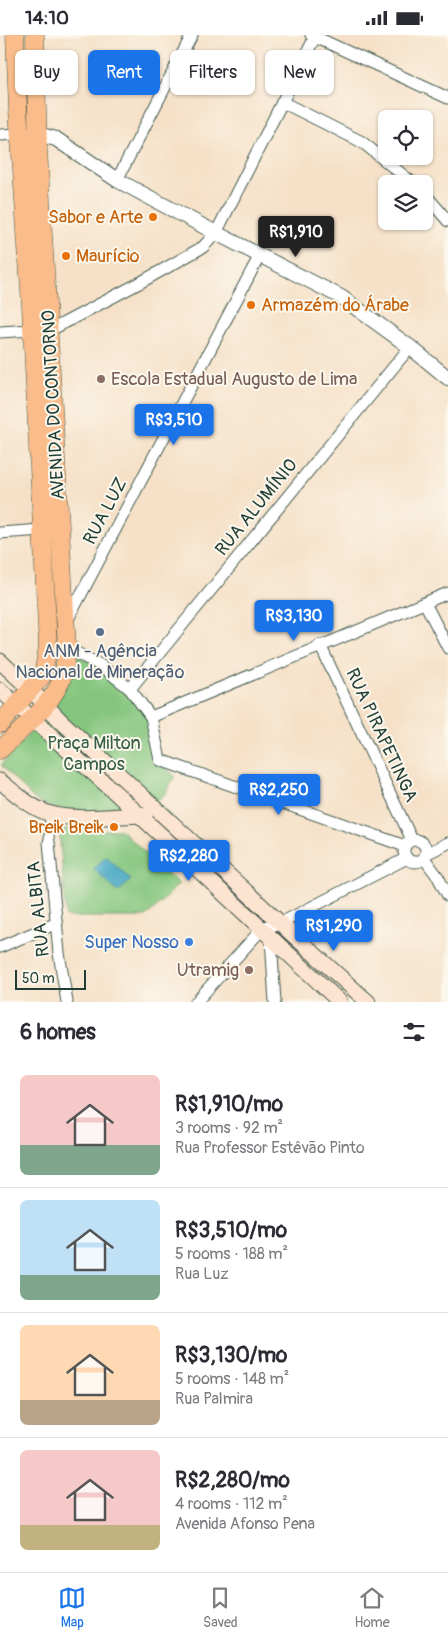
<!DOCTYPE html>
<meta charset="utf-8">
<style>
body{margin:0;font-family:Pangolin,sans-serif;background:#f7f7f7;color:#2b2b33;height:100vh;display:flex;flex-direction:column;font-size:19px;white-space:nowrap}
*{box-sizing:border-box;margin:0}
p{font-size:16px;color:#7c7c81}
.icon{flex:none;width:28px;height:28px;fill:none;stroke:currentColor;stroke-width:2;stroke-linecap:round;stroke-linejoin:round}
.map{position:relative;height:967px;overflow:hidden}
.details{display:flex;flex-direction:column;background:#fff;flex:1}
.details>*{flex:none}
.guide{position:absolute;left:15px;top:15px;width:419px;height:45px;display:flex;gap:10px}
.buttons{position:absolute;left:378px;top:75px;display:grid;gap:10px}
.buttons a{display:grid;place-items:center;width:55px;height:55px;border-radius:8px;background:#fff;box-shadow:0 1px 4px #0004;font-size:25px}
.scale{position:absolute;left:15px;bottom:12px;width:71px;box-sizing:border-box;padding-left:5px;border:2px solid #1f3d34;border-top:0;font-size:14px;line-height:18px;white-space:nowrap;color:#1f3d34;-webkit-text-stroke:4px #fbf7ec;paint-order:stroke}
.price{position:absolute;translate:-50% -42px;padding:0 11px;border-radius:5px;background:#1a73e8;color:#fff;font-size:16px;line-height:32px;filter:drop-shadow(0 1px 2px #0008)}
.price::after{content:'';position:absolute;left:50%;top:30px;width:15px;height:11px;margin-left:-8px;background:inherit;clip-path:polygon(0 0,100% 0,50% 100%)}
.price.active{background:#222;color:#fff}
ul{padding:0;list-style:none}
li{display:flex;align-items:center;gap:15px;height:125px;padding:0 20px}
li+li{border-top:1px solid #e1e1e2}
li span{display:grid;place-items:center;flex:none;width:140px;height:100px;border-radius:8px;color:#555}
li>.icon{margin-inline-start:auto}
span .icon{width:60px;height:60px;fill:#fffc;stroke-width:1}
li b{font-size:21px}
h2{display:flex;justify-content:space-between;align-items:center;height:60px;padding:0 20px;font-size:21px}
.chip{padding:0 18px;border-radius:8px;background:#fff;box-shadow:0 1px 4px #0004;font-size:18px;line-height:45px}
.chip.active{background:#1a73e8;color:#fff}
.status{display:flex;justify-content:space-between;align-items:center;height:35px;padding:0 25px;background:#fff;direction:ltr}
.status svg{height:14px;fill:currentColor}
.tabs{display:flex;justify-content:space-around;align-items:center;height:70px;border-top:1px solid #e1e1e2;background:#fff;font-size:14px;color:#7c7c81}
.tabs a{display:grid;justify-items:center;gap:2px}
.tabs .active{color:#1a73e8}
.map>svg:first-child{display:block}
</style>
<div class="status"><b>14:10</b><svg viewBox="0 0 49 12"><path d="M0 12V9h3v3zM5 12V6h3v6zM10 12V3h3v9zM15 12V0h3v12zM26 1h20v11H26zM47 4h2v5h-2z"/></svg></div>
<div class="map">
<svg width="448" height="967" viewBox="0 0 448 967">
<rect width="100%" height="100%" fill="#fbf7ec"/>
<filter id="ink" filterUnits="userSpaceOnUse"><feTurbulence type="fractalNoise" baseFrequency=".02" numOctaves="2"/><feDisplacementMap in="SourceGraphic" scale="10" xChannelSelector="R" yChannelSelector="G"/><feConvolveMatrix kernelMatrix="1 2 1 2 8 2 1 2 1" color-interpolation-filters="sRGB"/></filter>
<filter id="wash" filterUnits="userSpaceOnUse"><feTurbulence type="fractalNoise" baseFrequency=".0096" numOctaves="4" result="noise"/><feDisplacementMap in="SourceGraphic" scale="20" xChannelSelector="R" yChannelSelector="G"/><feGaussianBlur stdDeviation="1.12" result="paint"/><feColorMatrix in="noise" values="0 0 0 0 0 0 0 0 0 0 0 0 0 0 0 0 0 1.4 0 .05"/><feComposite in="paint" operator="in"/></filter>
<g filter="url(#wash)">
<rect width="100%" height="100%" fill="#f6e1c8"/>
<path fill="#85c67e" stroke="#528259" d="M69,617L99,630L150,682L159,727L175,741L165,759L156,767L175,785L53,774L35,765L1,730L57,668Z
M59,794L121,795L179,849L146,882H66Z"/>
<path fill="#45a7c4" stroke="#32727c" d="M106,821L131,845L118,857L94,834Z"/>
</g>
<g filter="url(#ink)">
<g fill="none" stroke-linecap="round" stroke-linejoin="round">
<g stroke="#3f564a" stroke-width="11">
<path id="pedestrian" d="M49,807L50,779"/>
</g>
<g stroke="#3f564a" stroke-width="13">
<path id="minor" d="M311,0L448,63
M282,67L362,107L414,149
M0,100L20,99
M117,145L192,0
M424,158L448,186
M0,297L32,295L49,296L143,246L203,212L216,198L316,0
M0,498L42,495
M425,568L448,613
M66,588L260,220
M320,610L412,805
M67,613L100,630L130,654L151,682L160,725L405,811
M130,654L410,312
M151,682L448,558
M404 816a11 11 0 1 1 22 0a11 11 0 1 1-22 0Z
M49,807L59,918L67,967
M426,819L448,808
M424,823L438,842L448,861
M259,892L271,891L281,888L407,823
M271,903L275,967
M0,912L57,888
M196,967L261,895"/>
</g>
<g stroke="#3f564a" stroke-width="16">
<path id="tertiary" d="M29,99H38L56,104L117,145L216,198L341,262L410,312L448,343"/>
</g>
<g stroke="#3f564a" stroke-width="17">
<path id="secondary" d="M0,626L31,655L60,685L292,899L368,967
M0,655L119,761L340,967
M0,746C15,758 32,774 51,779C74,786 114,781 139,780L145,781"/>
</g>
<g stroke="#3f564a" stroke-width="19">
<path id="primary" d="M0,689L43,640L48,612L31,271L18,74L15,0
M0,715C19,696 56,667 63,640C65,631 66,622 67,613L38,114L35,0"/>
</g>
<use href="#pedestrian" stroke="#fff" stroke-width="9"/>
<use href="#minor" stroke="#fff" stroke-width="11"/>
<use href="#tertiary" stroke="#fff" stroke-width="14"/>
<use href="#secondary" stroke="#fde4d0" stroke-width="15"/>
<use href="#primary" stroke="#f9bc8a" stroke-width="18"/>
</g>
</g>
<g fill="#e8710a" stroke="#fbf7ec" stroke-width="2">
<circle cx="153" cy="182" r="5"/>
<circle cx="66" cy="221" r="5"/>
<circle cx="251" cy="270" r="5"/>
<circle cx="114" cy="792" r="5"/>
</g>
<g fill="#8d6e63" stroke="#fbf7ec" stroke-width="2">
<circle cx="101" cy="344" r="5"/>
<circle cx="249" cy="935" r="5"/>
</g>
<circle fill="#5c6f8a" stroke="#fbf7ec" stroke-width="2" cx="100" cy="597" r="5"/>
<circle fill="#3f7fe0" stroke="#fbf7ec" stroke-width="2" cx="189" cy="907" r="5"/>
<g text-anchor="middle" stroke-width="4" stroke-linejoin="round" paint-order="stroke">
<g font-size="18" fill="#c56008" stroke="#fbf7ec" text-anchor="end">
<text x="143" y="188">Sabor e Arte</text>
<text x="76" y="227" text-anchor="start">Maurício</text>
<text x="261" y="276" text-anchor="start">Armazém do Árabe</text>
<text x="104" y="798">Breik Breik</text>
</g>
<g font-size="18" fill="#785e54" stroke="#fbf7ec" text-anchor="start">
<text x="111" y="350">Escola Estadual Augusto de Lima</text>
<text x="239" y="941" text-anchor="end">Utramig</text>
</g>
<g font-size="18" fill="#1f3d34" stroke="#fbf7ec">
<text transform="translate(53 370) rotate(-93)" y="6">AVENIDA DO CONTORNO</text>
<text transform="translate(256 472) rotate(-51)" y="6">RUA ALUMÍNIO</text>
<text transform="translate(105 476) rotate(-62)" y="6">RUA LUZ</text>
<text transform="translate(382 700) rotate(65)" y="6">RUA PIRAPETINGA</text>
<text transform="translate(38 874) rotate(-96)" y="6">RUA ALBITA</text>
</g>
<g font-size="18" fill="#4e5e75" stroke="#fbf7ec">
<text x="100" y="622">ANM - Agência<tspan x="100" dy="21">Nacional de Mineração</tspan></text>
</g>
<g font-size="18" fill="#385f46" stroke="#fbf7ec">
<text x="94" y="714">Praça Milton<tspan x="94" dy="21">Campos</tspan></text>
</g>
<g font-size="18" fill="#366cbe" stroke="#fbf7ec" text-anchor="end">
<text x="179" y="913">Super Nosso</text>
</g>
</g>
</svg>
<div class="buttons">
<a><svg class="icon" aria-label="locate" viewBox="0 0 24 24"><circle cx="12" cy="12" r="6"/><path d="M12 2v4M12 18v4M2 12h4M18 12h4"/></svg></a>
<a><svg class="icon" aria-label="layers" viewBox="0 0 24 24"><path d="M12 4l9 5-9 5-9-5zM3 14l9 5 9-5"/></svg></a>
</div>
<div class="scale">50 m</div>
<b class="price active" style="left:296px;top:223px">R$1,910</b>
<b class="price" style="left:174px;top:411px">R$3,510</b>
<b class="price" style="left:294px;top:607px">R$3,130</b>
<b class="price" style="left:279px;top:781px">R$2,250</b>
<b class="price" style="left:189px;top:847px">R$2,280</b>
<b class="price" style="left:334px;top:917px">R$1,290</b>
<div class="guide">
<a class="chip">Buy</a>
<a class="chip active">Rent</a>
<a class="chip">Filters</a>
<a class="chip">New</a>
</div>
</div>
<section class="details">
<h2>6 homes<svg class="icon" aria-label="filters" viewBox="0 0 24 24"><path d="M4 7h16M4 17h16"/><circle cx="9" cy="7" r="2"/><circle cx="15" cy="17" r="2"/></svg></h2>
<ul>
<li><span style="background:linear-gradient(#f6c9c9 70%,#7fa58c 0)"><svg class="icon" aria-label="home" viewBox="0 0 24 24"><path d="M3 11l9-7 9 7M6 9v11h12V9"/></svg></span><div><b>R$1,910/mo</b><p>3 rooms · 92 m²</p><p>Rua Professor Estêvão Pinto</p></div></li>
<li><span style="background:linear-gradient(#bfe0f5 75%,#7fa58c 0)"><svg class="icon" aria-label="home" viewBox="0 0 24 24"><path d="M3 11l9-7 9 7M6 9v11h12V9"/></svg></span><div><b>R$3,510/mo</b><p>5 rooms · 188 m²</p><p>Rua Luz</p></div></li>
<li><span style="background:linear-gradient(#ffd9b3 75%,#b9a48a 0)"><svg class="icon" aria-label="home" viewBox="0 0 24 24"><path d="M3 11l9-7 9 7M6 9v11h12V9"/></svg></span><div><b>R$3,130/mo</b><p>5 rooms · 148 m²</p><p>Rua Palmira</p></div></li>
<li><span style="background:linear-gradient(#f6c9c9 75%,#c2b280 0)"><svg class="icon" aria-label="home" viewBox="0 0 24 24"><path d="M3 11l9-7 9 7M6 9v11h12V9"/></svg></span><div><b>R$2,280/mo</b><p>4 rooms · 112 m²</p><p>Avenida Afonso Pena</p></div></li>
</ul>
</section>
<nav class="tabs">
<a class="active"><svg class="icon" aria-label="map" viewBox="0 0 24 24"><path d="M3 6l6-2 6 2 6-2v14l-6 2-6-2-6 2zM9 4v14M15 6v14"/></svg>Map</a>
<a><svg class="icon" aria-label="saved" viewBox="0 0 24 24"><path d="M7 4h10v16l-5-4-5 4z"/></svg>Saved</a>
<a><svg class="icon" aria-label="home" viewBox="0 0 24 24"><path d="M3 11l9-7 9 7M6 9v11h12V9"/></svg>Home</a>
</nav>
